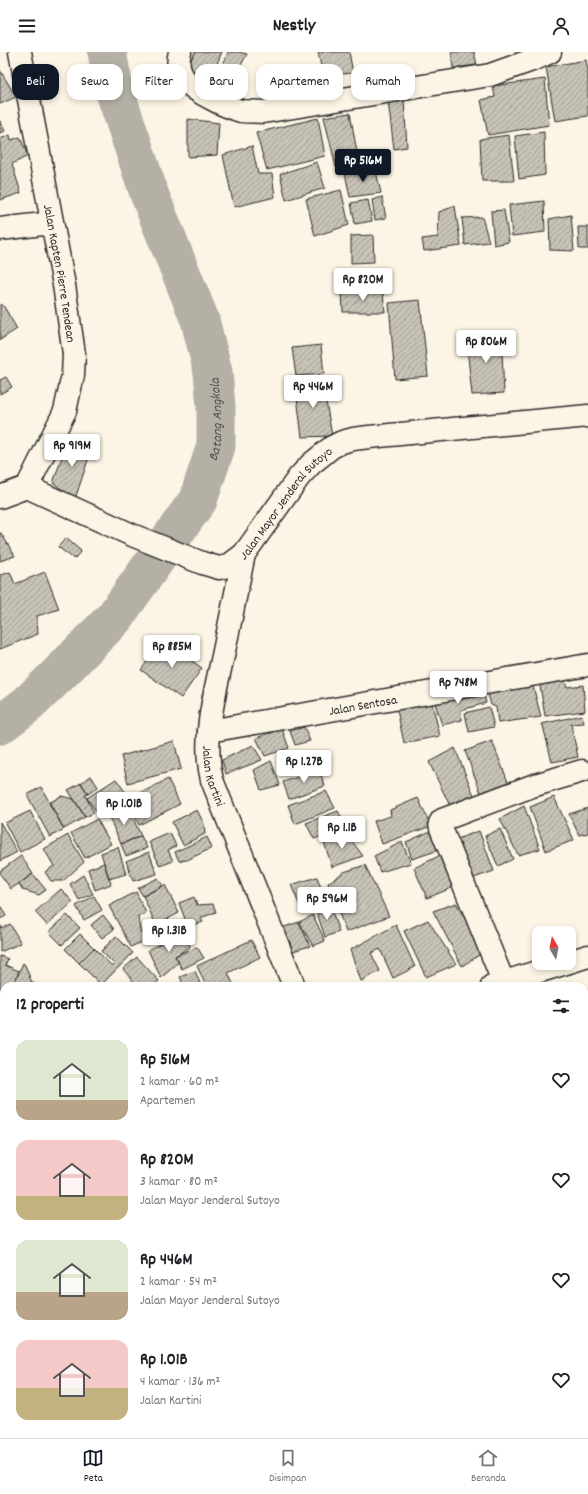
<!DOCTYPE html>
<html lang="id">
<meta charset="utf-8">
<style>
body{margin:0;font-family:Dekko,sans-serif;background:#f6f6f6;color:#202124;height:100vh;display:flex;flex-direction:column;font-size:15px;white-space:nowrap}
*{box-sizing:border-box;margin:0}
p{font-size:13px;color:#757577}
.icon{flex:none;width:22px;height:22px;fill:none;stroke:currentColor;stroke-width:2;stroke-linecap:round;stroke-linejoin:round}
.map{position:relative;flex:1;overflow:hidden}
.drawer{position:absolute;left:0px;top:930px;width:588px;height:456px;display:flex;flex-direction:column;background:#fff;border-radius:12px 12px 0 0;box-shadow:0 2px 6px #0003}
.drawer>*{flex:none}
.banner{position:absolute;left:12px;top:12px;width:564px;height:36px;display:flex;gap:8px}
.needle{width:26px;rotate:350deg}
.controls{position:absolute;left:532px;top:874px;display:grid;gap:8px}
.controls a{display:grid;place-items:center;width:44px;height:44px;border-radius:8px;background:#fff;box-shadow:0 2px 6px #0003;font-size:20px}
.price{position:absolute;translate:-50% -34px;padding:0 9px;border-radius:4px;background:#fff;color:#222;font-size:13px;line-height:26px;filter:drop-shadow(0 1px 2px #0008)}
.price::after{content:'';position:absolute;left:50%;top:24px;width:12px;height:9px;margin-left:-6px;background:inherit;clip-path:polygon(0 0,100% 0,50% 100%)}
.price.on{background:#111827;color:#fff}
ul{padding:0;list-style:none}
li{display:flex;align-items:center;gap:12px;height:100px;padding:0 16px}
li span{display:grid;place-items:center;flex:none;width:112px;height:80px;border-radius:12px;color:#555}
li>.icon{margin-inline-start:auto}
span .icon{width:48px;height:48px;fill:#fffc;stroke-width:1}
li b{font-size:17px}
h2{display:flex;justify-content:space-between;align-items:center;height:48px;padding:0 16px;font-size:17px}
.chip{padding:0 14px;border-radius:12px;background:#fff;box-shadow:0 2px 6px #0003;font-size:14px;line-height:36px}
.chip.on{background:#111827;color:#fff}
header{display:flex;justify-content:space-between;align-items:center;height:52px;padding:0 16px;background:#fff;font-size:18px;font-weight:800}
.tab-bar{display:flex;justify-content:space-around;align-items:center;height:56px;border-top:1px solid #e0e0e0;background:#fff;font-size:11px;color:#757577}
.tab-bar a{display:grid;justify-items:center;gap:2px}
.tab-bar .on{color:#111827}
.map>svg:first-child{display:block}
</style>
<header><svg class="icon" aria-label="menu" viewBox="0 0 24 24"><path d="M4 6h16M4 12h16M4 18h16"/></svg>Nestly<svg class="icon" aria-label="person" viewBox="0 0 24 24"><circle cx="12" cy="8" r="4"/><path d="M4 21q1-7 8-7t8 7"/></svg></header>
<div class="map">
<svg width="588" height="1386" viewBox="0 0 588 1386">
<defs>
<pattern id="building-hatch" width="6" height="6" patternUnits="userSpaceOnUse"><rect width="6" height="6" fill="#c8c3b7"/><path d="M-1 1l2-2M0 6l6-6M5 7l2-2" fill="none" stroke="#a39f95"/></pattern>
</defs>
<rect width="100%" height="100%" fill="#fcf5e5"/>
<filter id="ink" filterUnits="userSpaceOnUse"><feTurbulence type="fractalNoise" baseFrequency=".025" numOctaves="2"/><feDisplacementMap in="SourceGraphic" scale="8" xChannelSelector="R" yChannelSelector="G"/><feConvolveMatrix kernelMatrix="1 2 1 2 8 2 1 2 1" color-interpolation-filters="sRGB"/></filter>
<g filter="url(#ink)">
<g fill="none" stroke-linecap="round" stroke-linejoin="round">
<g stroke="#b4b0a5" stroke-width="39">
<path id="s1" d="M0,673L28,652L59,622L114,566L198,448L216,394V355L213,320L200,268L150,144L114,37L107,0"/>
<path d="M0,1061L4,1063"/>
<path d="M514,1382L516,1386"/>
</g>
</g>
<path fill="url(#building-hatch)" stroke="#2b2b2b" d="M195,0H222L210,28L186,19Z
M228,0H239L247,2L229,35L216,30Z
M318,0H349L353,21L323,24Z
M451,0H474L477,13L453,16Z
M586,8L588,19V64L555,69L546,15Z
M0,18L16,45L0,52Z
M545,27L549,73L488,83L481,48L495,45L493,34Z
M404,48L407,95L394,97L388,49Z
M350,61L359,112L336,115L324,65Z
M318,66L325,104L267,118L256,81Z
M188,67L219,71L217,103L188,105Z
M0,69L5,79L0,81Z
M544,80L545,123L519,127L515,84Z
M10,83L11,88L20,85L28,104L12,112L21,141L0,148V87Z
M509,83L514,129H482L480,87Z
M252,94L258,122H272L275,145L234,155L223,103Z
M317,110L325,136L286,148L280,122Z
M375,115L381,141L350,145L345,121Z
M341,138L349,173L315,184L306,147Z
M382,145L386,166L375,168L372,148Z
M368,148L372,169L355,172L351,151Z
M544,149L545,180L512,184L509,153Z
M455,154L461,194L424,199L422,187L438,185L439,160Z
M504,158L509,190L494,193L491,159Z
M571,163L574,199L550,198L549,167Z
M482,165L489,190L465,193L462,166Z
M578,175H588V197H579Z
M373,183L374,210L351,211V184Z
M342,240L383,241L385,260H343Z
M420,248L428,324L395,327L389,251Z
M0,253H3L17,277L0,288Z
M501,280L504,341L472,343L466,285Z
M321,293L324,322L296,324L292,296Z
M6,325L12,335L0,342V328Z
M311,327H322L332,384L302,385L295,329Z
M68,388L92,396L75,447L53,431Z
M0,481H1L15,504L0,509Z
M66,486L81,499L74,507L58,495Z
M10,520L15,532L45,520L59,557L37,564L38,582L0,597V523Z
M162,589L202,616L181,646L141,618Z
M564,625L567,635L583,633L585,659L545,664L539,628Z
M532,630L541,665L498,671L496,655L491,653L487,638Z
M482,637L486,651L461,658L462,668L442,673L434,648Z
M432,651L440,684L404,691L397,658Z
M489,655L494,675L469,680L465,661Z
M582,663L584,671L571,672L578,705L552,710L543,674L542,672Z
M304,675L310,689L295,693L290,679Z
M282,677L289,696L265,704L256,686Z
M174,689L181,717L128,731L121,704Z
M492,689L510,735L483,746L465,699Z
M253,693L262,708L226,722L222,708Z
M455,696L475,746L451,756L429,710Z
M307,699L315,713L287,721L281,708Z
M271,709L280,733L261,738L254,718Z
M319,718L325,734L289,747L283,730Z
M91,724L98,735L88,742L81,731Z
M116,727L126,741L107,752L109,756L98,762L87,746Z
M168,727L180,752L139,773L127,748Z
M81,731L88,742L85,743L94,761L85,765L68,738Z
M41,735L64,777L50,785L27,743Z
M326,739L335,756L295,772L288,753Z
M61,744L74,747L85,765L64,777L49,751Z
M554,745L574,788L546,799L530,755Z
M418,746L431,774L382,792L374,769L391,764L390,758Z
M524,754L540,797L518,803L500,767Z
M128,755L141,784L121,792L108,763Z
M588,756V781L579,783L569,762Z
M197,758L204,772L205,782L183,793L172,770Z
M30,759L45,787L20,800L5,771Z
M338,759L346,775L314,787L306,771Z
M97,767L111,792L85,806L71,781Z
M0,770L17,800L0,809Z
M500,777L513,807L498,814L485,784Z
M433,778L439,798L412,807L406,790Z
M479,779L494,819L471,827L457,787Z
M170,781L176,794L168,798L173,809L160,814L149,790Z
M346,781L363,804L332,815L324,790Z
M68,783L84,810L63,829H51L45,820L54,814L44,797Z
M141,784L147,796L126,804L121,792Z
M207,785L212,796L187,808L179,809L175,800Z
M402,790L411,811L380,820L374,804Z
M118,795L126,822L109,827L101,801Z
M149,800L157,822L133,829L126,809Z
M441,803L454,835L427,846L414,816Z
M21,804L33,822L11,837L0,822V819Z
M104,811L111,832L95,838L88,817Z
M365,813L389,864L346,880L328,831L344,820Z
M33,822L46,838L39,843L23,838L19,832Z
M83,823L93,842L79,848L70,832Z
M317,825L326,849L302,859L291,833Z
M158,826L163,834L143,844L138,836Z
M165,833L179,861L156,873L143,844Z
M61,837L73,850L47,873L35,860Z
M136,840L146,861L138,865L140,878L145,888L131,895L109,854Z
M94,844L102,858L84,868L76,854Z
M194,845L197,853L213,852L216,860L201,866L203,870L188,875L179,851Z
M329,851L339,880L325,885L316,858Z
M456,851L484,900L462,914L433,859Z
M0,853L6,864L0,867Z
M67,863L80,876L62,893L49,880Z
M103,863L114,877L102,886L91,873Z
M313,863L325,889L313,894L299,870Z
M428,868L456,912L426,925L404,879Z
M299,870L310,894L293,899L284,875Z
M10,872L21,891L0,900V873L2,876Z
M396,873L415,915L393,926L380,897L371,901L380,919L361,929L350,898Z
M184,879L190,895L175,904L179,910L161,926L148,898Z
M80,882L94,896L79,911L65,897Z
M116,884L133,901L101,933L79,911L94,896L112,914L114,912L101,899Z
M251,888L260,905L228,921L234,934H206L197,914Z
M197,895L204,906L182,917L175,904Z
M0,904L8,907L5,913L19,919L13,934H4V950L0,948Z
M137,905L159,929L153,934H137L123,917Z
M23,911L25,913L32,931L41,934H13Z
M195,919L201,934H184L180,925Z
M0,1175H1L4,1177V1268L0,1271Z
M584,1181L588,1188V1200L584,1203Z
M588,1227V1271L584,1273V1228Z
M4,1306V1356L0,1359V1309Z
M38,1382H45L41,1386H39Z
M45,1382H65L67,1386H41Z
M166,1382H209L204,1386H170Z
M209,1382L213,1384L215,1382H223L227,1386H204Z
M223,1382H254L250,1386H227Z
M254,1382H286L282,1386H250Z
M288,1382H289L295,1386H285Z"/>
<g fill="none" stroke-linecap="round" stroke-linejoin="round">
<g stroke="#2b2b2b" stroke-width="25">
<g id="street">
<path id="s2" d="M20,0L64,233L74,302L73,323L65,359L27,435"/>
<path d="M180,0C173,25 192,37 212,47C221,52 231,56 241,59C248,60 256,59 263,60L490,23L535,7L550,0"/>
<path d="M0,177L52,171"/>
<path id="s3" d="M0,445L27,435L132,483L202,511L219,516L228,514L244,502L299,425L311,412L332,395L342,390L353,387L369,385L588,364"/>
<path id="s4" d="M244,502C237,536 230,570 223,604C214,644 202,688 212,728L294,934"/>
<path id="s5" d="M209,679L588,613"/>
<path d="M569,910L588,904"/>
<path d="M492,934L566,911"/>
<path d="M505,934L441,776L440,771L442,768L532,734L582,719"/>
<path d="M584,1086L588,1094"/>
</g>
</g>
<use href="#street" stroke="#fcf5e5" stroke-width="22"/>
</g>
</g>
<g text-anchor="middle" stroke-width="3" stroke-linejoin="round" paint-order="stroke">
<g font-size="13" fill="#2b2b2b" stroke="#fcf5e5">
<text dy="5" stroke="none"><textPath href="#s2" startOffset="225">Jalan Kapten Pierre Tendean</textPath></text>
<text dy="5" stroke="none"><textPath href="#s3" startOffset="333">Jalan Mayor Jenderal Sutoyo</textPath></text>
<text dy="5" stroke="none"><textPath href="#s5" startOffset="156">Jalan Sentosa</textPath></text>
<text dy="5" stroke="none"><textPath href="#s4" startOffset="226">Jalan Kartini</textPath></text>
</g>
<g font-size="14" font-style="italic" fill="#545350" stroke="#fcf5e5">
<text dy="5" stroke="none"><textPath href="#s1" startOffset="385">Batang Angkola</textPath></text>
</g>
</g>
</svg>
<div class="controls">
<a><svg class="needle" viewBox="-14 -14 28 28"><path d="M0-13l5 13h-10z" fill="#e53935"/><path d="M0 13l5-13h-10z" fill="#757577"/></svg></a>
</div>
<b class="price on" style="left:363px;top:131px">Rp 516M</b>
<b class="price" style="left:363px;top:250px">Rp 820M</b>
<b class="price" style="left:486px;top:312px">Rp 806M</b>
<b class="price" style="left:313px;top:357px">Rp 446M</b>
<b class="price" style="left:72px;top:416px">Rp 919M</b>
<b class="price" style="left:172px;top:617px">Rp 885M</b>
<b class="price" style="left:458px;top:653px">Rp 748M</b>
<b class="price" style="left:304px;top:732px">Rp 1.27B</b>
<b class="price" style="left:124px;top:774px">Rp 1.01B</b>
<b class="price" style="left:342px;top:798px">Rp 1.1B</b>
<b class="price" style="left:327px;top:869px">Rp 596M</b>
<b class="price" style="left:169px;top:901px">Rp 1.31B</b>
<div class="banner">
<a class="chip on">Beli</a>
<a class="chip">Sewa</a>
<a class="chip">Filter</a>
<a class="chip">Baru</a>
<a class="chip">Apartemen</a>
<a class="chip">Rumah</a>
</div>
<section class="drawer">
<h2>12 properti<svg class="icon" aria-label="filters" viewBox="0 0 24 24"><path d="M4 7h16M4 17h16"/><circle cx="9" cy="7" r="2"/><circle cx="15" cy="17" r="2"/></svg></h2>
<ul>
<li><span style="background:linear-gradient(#dfe7d0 75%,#b9a48a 0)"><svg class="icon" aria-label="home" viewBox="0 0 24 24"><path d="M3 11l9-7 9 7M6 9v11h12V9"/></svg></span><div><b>Rp 516M</b><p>2 kamar · 60 m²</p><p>Apartemen</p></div><svg class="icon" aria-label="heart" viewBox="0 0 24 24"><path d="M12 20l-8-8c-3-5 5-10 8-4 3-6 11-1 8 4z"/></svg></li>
<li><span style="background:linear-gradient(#f6c9c9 70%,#c2b280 0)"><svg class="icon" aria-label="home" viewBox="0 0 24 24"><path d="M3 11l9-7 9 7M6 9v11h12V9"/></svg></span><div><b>Rp 820M</b><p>3 kamar · 80 m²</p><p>Jalan Mayor Jenderal Sutoyo</p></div><svg class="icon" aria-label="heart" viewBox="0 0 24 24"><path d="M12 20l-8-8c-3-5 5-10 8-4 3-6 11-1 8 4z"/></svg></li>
<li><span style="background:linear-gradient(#dfe7d0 65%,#b9a48a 0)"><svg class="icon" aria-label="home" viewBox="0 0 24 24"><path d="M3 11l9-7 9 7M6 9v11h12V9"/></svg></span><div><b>Rp 446M</b><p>2 kamar · 54 m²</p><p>Jalan Mayor Jenderal Sutoyo</p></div><svg class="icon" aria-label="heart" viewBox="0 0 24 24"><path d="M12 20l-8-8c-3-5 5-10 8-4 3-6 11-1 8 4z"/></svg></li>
<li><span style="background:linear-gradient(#f6c9c9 60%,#c2b280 0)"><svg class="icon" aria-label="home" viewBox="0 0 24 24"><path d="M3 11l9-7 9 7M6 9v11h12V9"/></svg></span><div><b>Rp 1.01B</b><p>4 kamar · 136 m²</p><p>Jalan Kartini</p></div><svg class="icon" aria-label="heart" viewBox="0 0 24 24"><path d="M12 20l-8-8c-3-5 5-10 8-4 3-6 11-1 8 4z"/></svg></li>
</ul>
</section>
</div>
<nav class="tab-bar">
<a class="on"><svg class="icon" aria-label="map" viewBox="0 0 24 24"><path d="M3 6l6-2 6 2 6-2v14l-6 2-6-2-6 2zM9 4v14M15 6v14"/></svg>Peta</a>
<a><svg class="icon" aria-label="saved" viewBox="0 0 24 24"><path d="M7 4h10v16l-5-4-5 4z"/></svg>Disimpan</a>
<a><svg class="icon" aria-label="home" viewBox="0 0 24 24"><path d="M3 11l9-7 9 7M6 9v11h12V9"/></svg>Beranda</a>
</nav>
